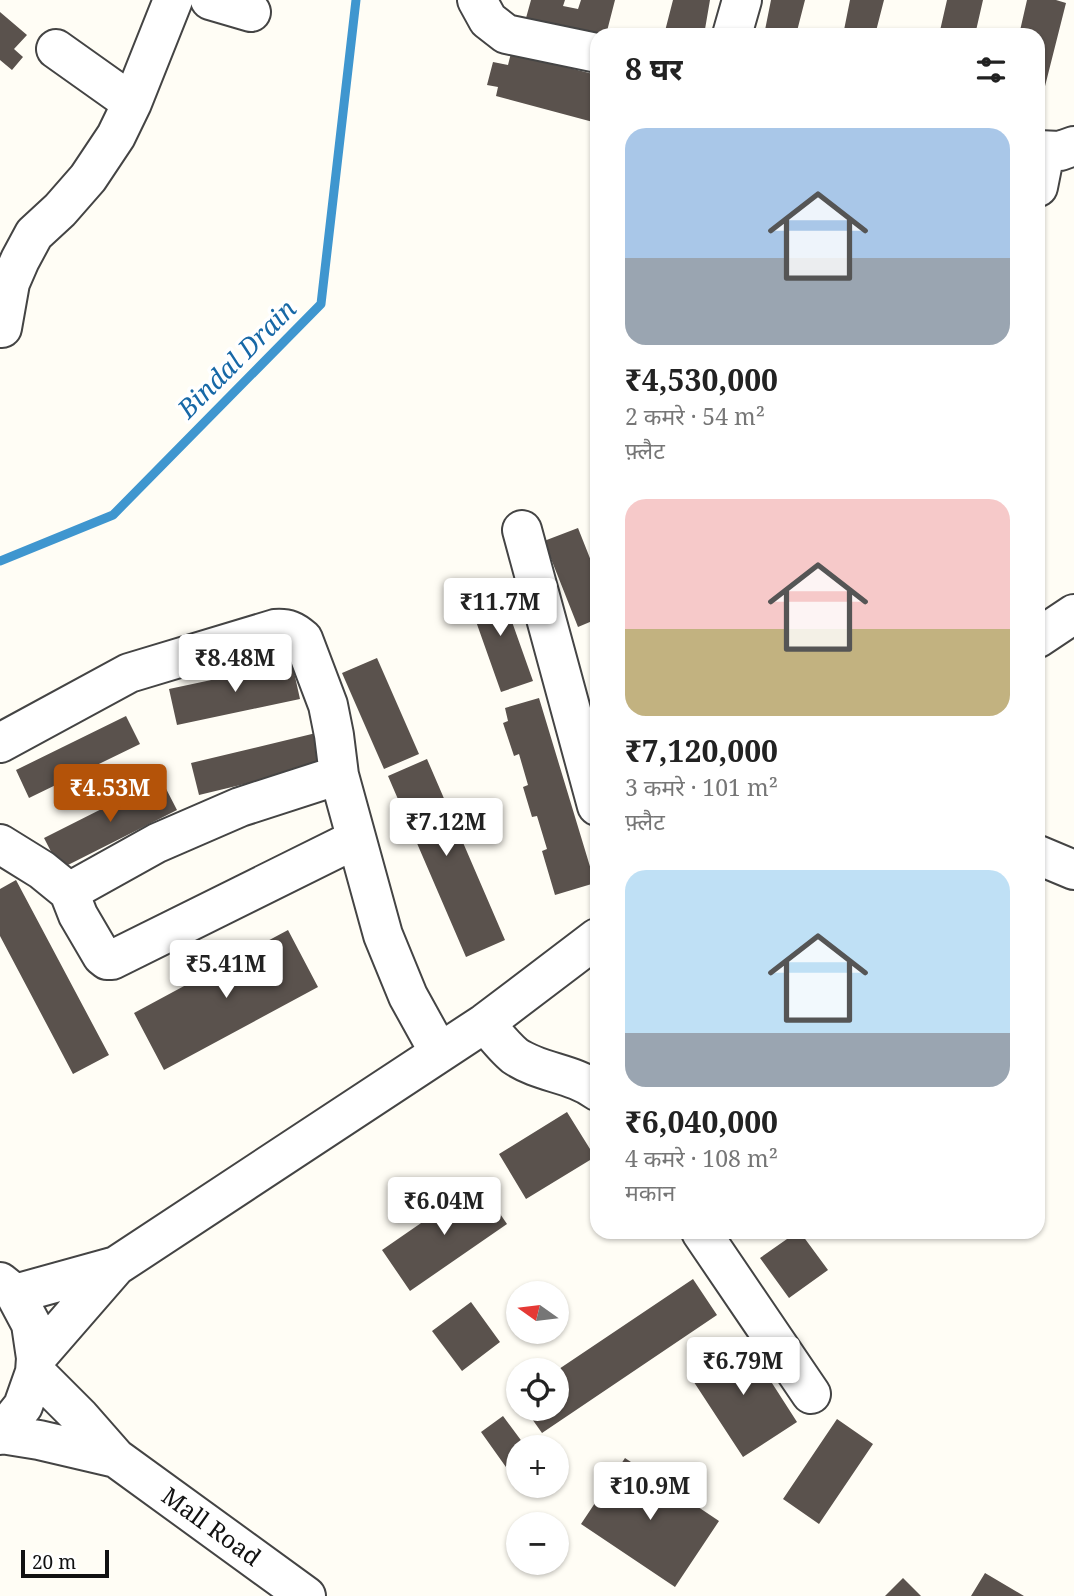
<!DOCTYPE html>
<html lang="hi">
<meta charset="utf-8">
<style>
body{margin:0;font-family:"Noto Serif","Noto Sans Devanagari",serif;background:#f2f2f2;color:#222;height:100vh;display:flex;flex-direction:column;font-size:26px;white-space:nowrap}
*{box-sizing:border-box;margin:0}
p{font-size:23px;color:#767676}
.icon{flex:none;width:38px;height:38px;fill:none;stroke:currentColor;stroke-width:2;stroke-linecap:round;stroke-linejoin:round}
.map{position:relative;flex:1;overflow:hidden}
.sheet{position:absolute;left:590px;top:28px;width:455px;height:1211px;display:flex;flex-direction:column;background:#fff;border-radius:21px;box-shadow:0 2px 5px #0004}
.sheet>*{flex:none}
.needle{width:46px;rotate:284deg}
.tools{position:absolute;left:506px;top:1281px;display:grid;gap:14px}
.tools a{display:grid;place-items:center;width:63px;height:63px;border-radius:50%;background:#fff;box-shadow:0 2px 5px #0004;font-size:35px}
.scale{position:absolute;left:21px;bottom:18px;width:88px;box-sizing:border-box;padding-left:7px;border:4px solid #111;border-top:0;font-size:19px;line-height:24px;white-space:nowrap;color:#111;-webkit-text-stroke:5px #fff;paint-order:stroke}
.price{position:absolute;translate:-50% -60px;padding:0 16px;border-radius:7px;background:#fff;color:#222;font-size:23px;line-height:46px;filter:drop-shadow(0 2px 4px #0008)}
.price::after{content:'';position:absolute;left:50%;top:42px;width:21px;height:16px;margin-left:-10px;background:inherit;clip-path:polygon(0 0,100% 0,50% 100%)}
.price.current{background:#b45309;color:#fff}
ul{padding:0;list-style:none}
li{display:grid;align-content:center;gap:14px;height:371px;padding:0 35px}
li span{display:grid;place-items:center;height:217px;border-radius:21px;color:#555}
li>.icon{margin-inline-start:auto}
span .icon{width:126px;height:126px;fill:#fffc;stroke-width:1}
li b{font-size:30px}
h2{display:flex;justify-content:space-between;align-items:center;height:84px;padding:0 35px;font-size:30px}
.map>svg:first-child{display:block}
</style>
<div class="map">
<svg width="1074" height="1596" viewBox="0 0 1074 1596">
<rect width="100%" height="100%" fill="#fffdf5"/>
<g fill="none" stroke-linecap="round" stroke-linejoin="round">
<path stroke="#3f96cf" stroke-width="9" d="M0,561L113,515L321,304L356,0"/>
</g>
<path fill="#5a524d" d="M531,0H565L563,6L578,9L581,0H615L606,35L597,36L526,18Z
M673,0H710L704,35H664Z
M771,0H805L796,35H764Z
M850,0H884L875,35H843Z
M947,0H983L975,35H939Z
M1027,0H1056L1066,3L1039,110L1038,35H1019Z
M0,12L27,35L14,49L23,57L12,70L0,60Z
M511,53L597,75V113L595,112L593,122L496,96L498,87L487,85L493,62L508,65Z
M578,528L597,576V619L578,627L544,541Z
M499,585L533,681L501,692L467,596Z
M377,658L419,754L384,769L342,673Z
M292,663L300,699L177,725L169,689Z
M539,698L595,883L555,895L542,851L547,849L537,816L532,817L523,787L528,785L519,754L514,756L503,723L508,721L505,708Z
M126,716L140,744L29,798L16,770Z
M316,733L324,765L199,795L191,763Z
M427,759L505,940L466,957L388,776Z
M161,779L177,810L60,869L44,838Z
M16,880L109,1055L73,1074L0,936V889Z
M288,930L318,987L164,1070L134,1013Z
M567,1112L595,1157L526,1199L499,1154Z
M479,1183L507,1224L410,1291L382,1250Z
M797,1232H800L828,1270L789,1298L760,1258Z
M693,1279L717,1315L542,1433L525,1409H556V1371Z
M471,1302L500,1342L462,1371L432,1331Z
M743,1338L797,1422L743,1457L688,1373Z
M503,1416L526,1447H518V1484L481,1432Z
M837,1419L873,1444L819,1524L783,1499Z
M625,1458L719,1521L675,1587L581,1524Z
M985,1573L1024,1596H971Z
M903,1578L921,1596H885Z"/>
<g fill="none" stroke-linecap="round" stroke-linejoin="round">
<g stroke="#444" stroke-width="42">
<path id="minor" d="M210,0L251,12
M477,0L488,20L506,34L597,53
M732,35L742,0
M56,49L132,103
M1038,150L1060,151L1074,146
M1038,187L1045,152
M2,328L10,283L20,260L34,234L60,210L88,178L116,136L132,103L173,0
M522,530L597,806
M1038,638L1074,614
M0,743L129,673L275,629C288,628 294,631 303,639L328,705L334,735L339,775
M356,839L112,960H107L102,956L78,915L69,892L157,843L240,807L339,775L383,935L408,996L439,1052
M0,844L42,870L69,892
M1038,855L1074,870
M485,1023C494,1034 504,1047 515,1056C540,1073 573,1073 597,1091
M701,1232L811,1394
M0,1282L15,1294L31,1324L36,1358L35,1372L23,1406L0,1435
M15,1294L116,1266
M36,1358L116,1266L485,1023L597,938
M35,1372L80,1417L116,1458L306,1596
M1,1434L39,1440L116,1458"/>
</g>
<use href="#minor" stroke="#fff" stroke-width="38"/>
</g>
<g text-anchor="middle" stroke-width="7" stroke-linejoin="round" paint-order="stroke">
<g font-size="24" fill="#111" stroke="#fff">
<text transform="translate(211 1527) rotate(36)" y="8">Mall Road</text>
</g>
<g font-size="26" font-style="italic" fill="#1768a6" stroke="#fff">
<text transform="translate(237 359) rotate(-45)" y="9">Bindal Drain</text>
</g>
</g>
</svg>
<div class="tools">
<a><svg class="needle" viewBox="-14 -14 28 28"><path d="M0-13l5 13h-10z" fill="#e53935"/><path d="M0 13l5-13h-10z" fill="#767676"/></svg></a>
<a><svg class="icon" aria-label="locate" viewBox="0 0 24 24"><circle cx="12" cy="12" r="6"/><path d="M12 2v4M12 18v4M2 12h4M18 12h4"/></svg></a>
<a>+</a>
<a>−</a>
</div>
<div class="scale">20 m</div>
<b class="price" style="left:500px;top:638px">₹11.7M</b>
<b class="price" style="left:235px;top:694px">₹8.48M</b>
<b class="price current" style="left:110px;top:824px">₹4.53M</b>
<b class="price" style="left:446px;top:858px">₹7.12M</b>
<b class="price" style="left:226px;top:1000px">₹5.41M</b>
<b class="price" style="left:444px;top:1237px">₹6.04M</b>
<b class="price" style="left:743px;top:1397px">₹6.79M</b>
<b class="price" style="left:650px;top:1522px">₹10.9M</b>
<section class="sheet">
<h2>8 घर<svg class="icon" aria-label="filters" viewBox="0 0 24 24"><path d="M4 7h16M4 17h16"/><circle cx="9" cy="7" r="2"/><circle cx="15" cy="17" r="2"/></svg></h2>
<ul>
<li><span style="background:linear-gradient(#a9c7e8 60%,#9aa5b1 0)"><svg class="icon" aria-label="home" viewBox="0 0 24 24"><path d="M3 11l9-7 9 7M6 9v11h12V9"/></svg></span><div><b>₹4,530,000</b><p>2 कमरे · 54 m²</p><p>फ़्लैट</p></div></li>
<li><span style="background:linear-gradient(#f6c9c9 60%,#c2b280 0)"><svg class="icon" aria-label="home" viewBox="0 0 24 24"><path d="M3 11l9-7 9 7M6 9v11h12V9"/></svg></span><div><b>₹7,120,000</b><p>3 कमरे · 101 m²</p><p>फ़्लैट</p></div></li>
<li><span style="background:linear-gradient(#bfe0f5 75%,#9aa5b1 0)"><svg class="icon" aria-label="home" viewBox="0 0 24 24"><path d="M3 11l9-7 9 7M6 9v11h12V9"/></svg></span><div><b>₹6,040,000</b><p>4 कमरे · 108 m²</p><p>मकान</p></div></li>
</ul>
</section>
</div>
